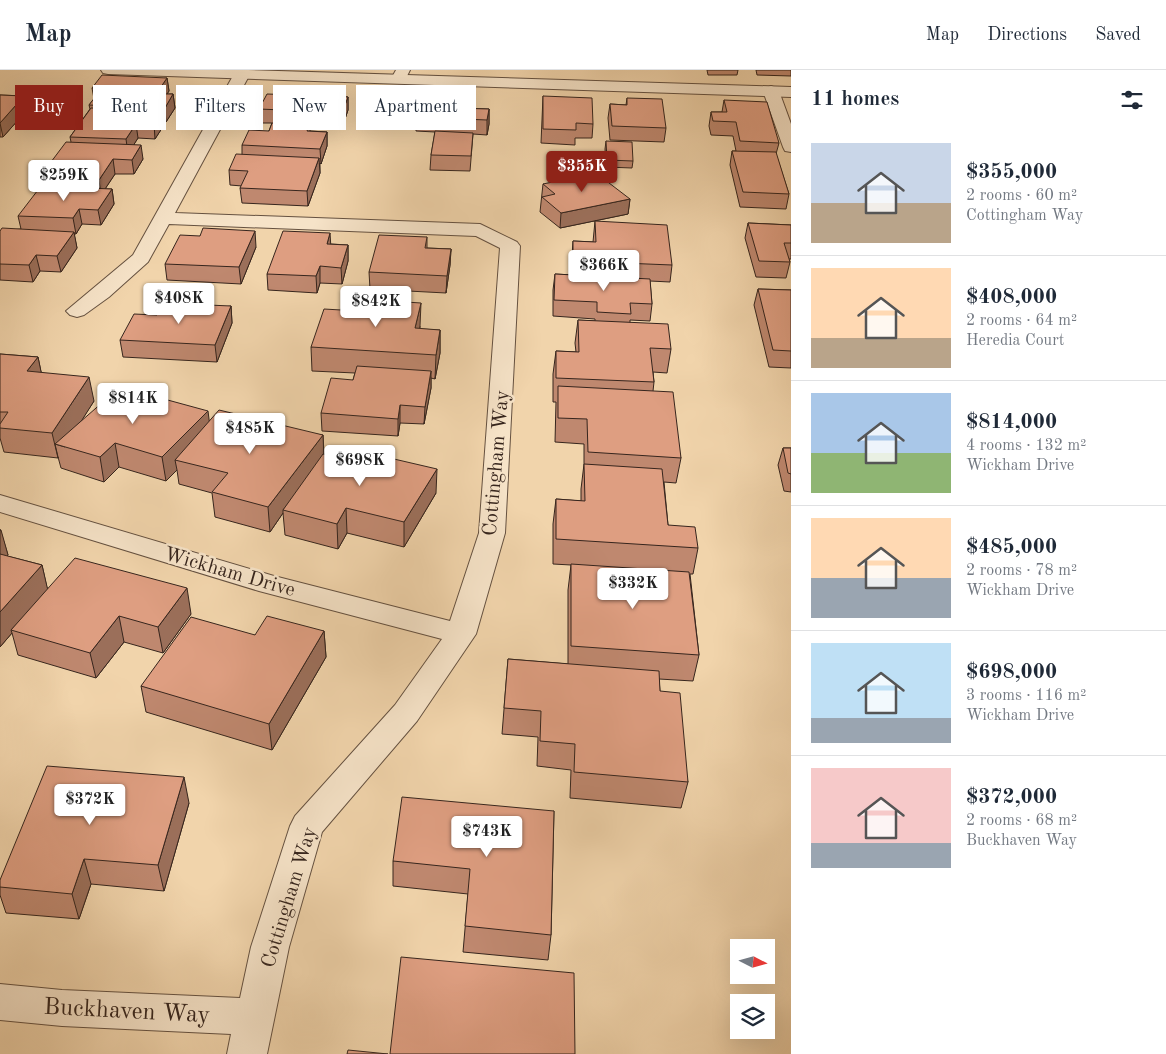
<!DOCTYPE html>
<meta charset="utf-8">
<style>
body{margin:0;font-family:"Old Standard TT",serif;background:#f2f2f3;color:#1f2937;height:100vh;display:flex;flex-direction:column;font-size:19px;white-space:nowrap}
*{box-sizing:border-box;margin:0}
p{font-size:16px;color:#747a83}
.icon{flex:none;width:28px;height:28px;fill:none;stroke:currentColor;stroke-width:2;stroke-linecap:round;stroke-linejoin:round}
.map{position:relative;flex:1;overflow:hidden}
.side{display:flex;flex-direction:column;background:#fff;width:375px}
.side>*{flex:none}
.guide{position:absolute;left:15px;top:15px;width:475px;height:45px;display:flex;gap:10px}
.needle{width:32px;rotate:96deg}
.controls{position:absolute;left:730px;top:869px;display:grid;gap:10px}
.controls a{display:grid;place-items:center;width:45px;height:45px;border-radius:0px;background:#fff;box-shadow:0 5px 20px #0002;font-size:25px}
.price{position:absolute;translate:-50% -42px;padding:0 11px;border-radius:5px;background:#fff;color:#222;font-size:16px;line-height:32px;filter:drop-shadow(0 1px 2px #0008)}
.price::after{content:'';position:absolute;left:50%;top:30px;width:15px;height:11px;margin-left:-8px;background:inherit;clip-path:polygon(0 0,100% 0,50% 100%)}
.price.selected{background:#8f2418;color:#fff}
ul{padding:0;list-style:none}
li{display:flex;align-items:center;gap:15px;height:125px;padding:0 20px}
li+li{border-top:1px solid #e0e1e3}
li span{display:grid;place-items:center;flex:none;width:140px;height:100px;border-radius:0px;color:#555}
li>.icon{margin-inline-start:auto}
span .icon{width:60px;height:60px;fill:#fffc;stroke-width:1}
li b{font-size:21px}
h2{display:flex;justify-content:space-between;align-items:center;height:60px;padding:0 20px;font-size:21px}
.tag{padding:0 18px;border-radius:0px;background:#fff;box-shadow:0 5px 20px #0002;font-size:18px;line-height:45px}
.tag.selected{background:#8f2418;color:#fff}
header{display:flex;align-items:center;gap:30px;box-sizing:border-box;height:70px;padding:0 25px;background:#fff;border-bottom:1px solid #e0e1e3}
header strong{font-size:24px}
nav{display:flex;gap:28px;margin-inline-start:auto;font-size:18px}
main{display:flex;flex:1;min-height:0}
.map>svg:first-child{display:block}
</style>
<header>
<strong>Map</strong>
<nav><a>Map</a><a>Directions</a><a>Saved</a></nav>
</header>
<main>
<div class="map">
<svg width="791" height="984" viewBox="0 0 791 984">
<rect width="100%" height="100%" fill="#f1d4ab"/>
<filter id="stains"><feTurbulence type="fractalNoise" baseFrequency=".004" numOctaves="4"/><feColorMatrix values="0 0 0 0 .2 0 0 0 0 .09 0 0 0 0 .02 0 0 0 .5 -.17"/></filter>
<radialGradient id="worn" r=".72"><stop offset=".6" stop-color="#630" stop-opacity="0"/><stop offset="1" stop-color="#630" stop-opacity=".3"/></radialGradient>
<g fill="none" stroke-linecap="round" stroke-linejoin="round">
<g stroke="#655140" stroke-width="2">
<path id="minor" d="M240,0L247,1L250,4L175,143L480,154L517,172L520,176L505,463L476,564L417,651L322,762L289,877L267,984H227L231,964L62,956L0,950V914L62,920L240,928L251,877L290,756L295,746L395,635L442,569L259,521L0,442V425L274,506L450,551L479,463L500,178L476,166L169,154L148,192L109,227L84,245L77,247L70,245L66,241L133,185L234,4Z
M396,0H410L404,12H394L391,9Z
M771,16L776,18L779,21L791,54V82L785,81L783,77L763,21L766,18Z"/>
</g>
<g stroke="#655140" stroke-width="2">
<path id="tertiary" d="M101,0H248L791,17V27L108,4L103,3Z"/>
</g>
<use href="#minor" fill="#f6e3c8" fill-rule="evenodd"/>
<use href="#tertiary" fill="#f6e3c8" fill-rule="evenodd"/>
</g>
<path fill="#bf886f" stroke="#36251d" d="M707,0H738L737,5H708Z
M756,0H791V6L757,5Z
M167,8L169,21L167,24H173L175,38L166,52H164V55L155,69L138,68L134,74L143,89L134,104H115L105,119H112L114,134L101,155L82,154L76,164H74L77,178L61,202L40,201L33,212L0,210V161L21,159L18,146L61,117L60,115H48L45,100L71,72L70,67L90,39L89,35L94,29L92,18Z
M322,20V25L348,27V40L345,49L333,48L330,56L310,55V61L327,62V76L321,94L320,93V103L308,136L242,133L240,118L242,116L230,115L229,100L242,85V75L269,61L272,53H260L259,39L298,25Z
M0,25L24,26L27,40L3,67H0Z
M459,25L458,38L489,39V54L487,65L473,64L470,101L430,100L431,85L435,62L416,61V47Z
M543,26L593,54L592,68H575V75L541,73Z
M627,28L666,58L664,72L610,70L608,48L610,34L626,35Z
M724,30L779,73L776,84L789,124L786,139L740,137L730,95L732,81H736L733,66L711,65L709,56L711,42H722Z
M606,71L633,91L632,98L606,97L605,79Z
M543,114L630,129L628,144L560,158L540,142Z
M595,151L672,195L670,212L650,211L652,234L650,251L630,250V253L671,279L667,303L653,302L654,312L653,321L681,388L676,413L664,412L668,455L698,478L693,504H690L699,585L693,611L659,609L660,621L688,712L681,738L570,728L571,700L537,696L538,667L502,664L508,589L568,594V520L571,495L553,494V454L556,429L581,431V419L584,394V374L555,372L556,332H553V304L556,281L576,282L575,273L578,250L595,251V249L553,246V220L555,204L572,205V186L573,171L593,172Z
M748,153L791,155V189H789L790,192L786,208L756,207L745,168Z
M200,166L256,177L241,214L167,210L165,194Z
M427,167V178L451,179L450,195L446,223L370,219L369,202Z
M331,174L348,175V191L342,214L320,213L317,223L268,220L267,204Z
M758,219L791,220V298L769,297L754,235Z
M231,236L232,253L217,292L123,287L120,270L157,245Z
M420,256V259L440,260V283L435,309L431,308V318L424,354L400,353L398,366L322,361L321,343L353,310L355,303L312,301L311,277Z
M0,284L38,287L41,302L94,331L81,351H209L323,365L324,384L436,423L404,477L347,463L338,479L285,465L283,443L270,462L215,447L212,423L179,414L177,400L166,411L119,397L104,412L61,398L58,387V388L4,382L0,368Z
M783,378H791V422L784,421L778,395Z
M0,459L8,485L7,486L42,495L47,518L191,544L163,583L124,572L96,608L18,585L12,563L0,577Z
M324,561L326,587L272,680L146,642L141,616L255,565Z
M189,733L164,821L91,814L79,849L6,843L0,825V810Z
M554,741L551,865L548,890L463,882L468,824L393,816V791Z"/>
<path fill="#9b6f5a" stroke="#36251d" d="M167,8L169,21L158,37L156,24Z
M173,24L175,38L166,52L165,38Z
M459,25L458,39L456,38Z
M24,26L27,40L3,67L0,53Z
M348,27V40L345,49V35Z
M333,34V48L330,56V42Z
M489,39V54L487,65V50Z
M163,41L164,55L155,69L154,54Z
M136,54L138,68L128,84L126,69Z
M327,62V76L321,94L320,79Z
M141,75L143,89L134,104L132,90Z
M319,88L320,103L308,136L307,121Z
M113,89L115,104L101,125L99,110Z
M112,119L114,134L101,155L98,140Z
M630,129L628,144L560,158L561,143Z
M79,139L82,154L76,164L73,148Z
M255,161L256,177L241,214L239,197Z
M74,162L77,178L61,202L57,186Z
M330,163L331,179L327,174Z
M348,175V191L342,214L341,198Z
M451,179L450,195L446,223L447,206Z
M36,185L40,201L33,212L29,195Z
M320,196V213L317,223L316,206Z
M421,233L420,256L415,282V258Z
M231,236L232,253L217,292L215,275Z
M440,260V283L435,309L436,285Z
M38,287L43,311L27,301Z
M431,301V318L424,354L425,337Z
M89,307L94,331L65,377L55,374L58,387V388L52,363Z
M400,335V353L398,366V349Z
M208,341L211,365L175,390L177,400L166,411L162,387Z
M323,365L324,389L283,440V443L270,462L268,437Z
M115,373L119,397L104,412L100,387Z
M437,399L436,423L404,477V452Z
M346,438L347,463L338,479L337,454Z
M1,460L8,485L0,493V461Z
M42,495L48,521L11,560L12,563L0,577V542Z
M187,518L191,544L163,583L158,557Z
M119,546L124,572L96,608L90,583Z
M324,561L326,587L272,680L269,654Z
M184,707L189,733L164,821L158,795Z
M84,789L91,814L79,849L72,824Z"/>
<path fill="#de9e81" stroke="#36251d" d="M102,5L167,8L156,24H173L165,38L89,35L102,18H92Z
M301,19L322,20L320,25L348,27L345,35L333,34L330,42L259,39L267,24L298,25Z
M424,24L459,25L456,38L489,39L487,50L416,47Z
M0,25L24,26L0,53Z
M543,26L592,28L593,54L576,53V60L543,59Z
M627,28L662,29L666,58L612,56L610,34L627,35Z
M724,30L767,32L779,73L740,71L736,52L713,51L711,42H727Z
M91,38L163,41L154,54H136L126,69L70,67Z
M272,53L310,54L307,61L327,62L320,79L242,75L249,60L269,61Z
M435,61L473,63L471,86L431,85Z
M606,71L632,72L633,91L607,90Z
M66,72L141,75L132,90L113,89L99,110L59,108L64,101L45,100Z
M732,81L776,82L789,124L743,122Z
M236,84L319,88L307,121L240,118L248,101L229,100Z
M596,103L630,129L561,143L542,127L555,124L543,114Z
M41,116L112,119L98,140L79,139L73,148L18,146Z
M595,151L667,155L672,195L573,191V171L596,172Z
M748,153L791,155V173H784L790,192L759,191Z
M2,158L74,162L57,186L36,185L29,195L0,194V161Z
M203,158L255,161L239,197L165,194L180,165L200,166Z
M283,161L330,163L327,174L348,175L341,198L320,196L316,206L267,204Z
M379,165L427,167L425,178L451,179L447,206L369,202Z
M555,204L650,209L652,234L630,233L631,244L597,242V232L554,230Z
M758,219L791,220V281L773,280Z
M344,228L421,233L415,258L440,260L436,285L311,277L324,239L341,240Z
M162,233L231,236L215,275L120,270L134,244L157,245Z
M578,250L668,254L671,279L650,278L654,312L556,308V281L579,282Z
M0,284L38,287L27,301L89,307L52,363L0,358V354L8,342H0Z
M357,296L431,301L425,337L400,335L398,349L321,343L331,308L353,310Z
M558,316L673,322L681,388L588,382L587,349L558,348Z
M120,317L208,341L162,387L115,373L100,387L55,374Z
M219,340L323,365L268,437L212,422L228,403L175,390Z
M783,378H791V404L788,403Z
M351,379L437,399L404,452L346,438L337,454L283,440L323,384L344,389Z
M584,394L662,399L668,455L695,457L698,478L556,469V429L585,431Z
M0,484L42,495L0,542Z
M75,488L187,518L158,557L119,546L90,583L11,560Z
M571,494L689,502L699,585L571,576Z
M267,546L324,561L269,654L141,616L191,547L255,565Z
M508,589L659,601L660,621L680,623L688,712L574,702L575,674L540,671L541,641L504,638Z
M47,696L184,707L158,795L84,789L72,824L0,817V810Z
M402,727L554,741L551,865L465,856L470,799L393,791Z
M401,887L574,903L575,984H390Z
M348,980L388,984H347Z"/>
<g text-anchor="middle" stroke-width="5" stroke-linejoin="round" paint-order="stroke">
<g font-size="20" fill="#36251d" stroke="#f6e3c8">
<text transform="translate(495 393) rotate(-85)" y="7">Cottingham Way</text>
<text transform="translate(230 501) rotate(16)" y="7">Wickham Drive</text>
<text transform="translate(288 827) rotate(-73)" y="7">Cottingham Way</text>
</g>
<g font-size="24" fill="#36251d" stroke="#f6e3c8">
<text transform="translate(127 940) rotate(3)" y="8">Buckhaven Way</text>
</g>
</g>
<rect width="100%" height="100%" filter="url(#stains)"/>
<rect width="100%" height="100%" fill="url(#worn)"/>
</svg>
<div class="controls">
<a><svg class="needle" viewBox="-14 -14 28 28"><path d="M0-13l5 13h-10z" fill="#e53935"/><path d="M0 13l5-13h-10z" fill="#747a83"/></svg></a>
<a><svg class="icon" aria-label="layers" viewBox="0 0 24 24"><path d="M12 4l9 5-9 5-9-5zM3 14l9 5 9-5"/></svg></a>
</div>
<b class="price selected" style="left:582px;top:123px">$355K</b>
<b class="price" style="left:64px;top:132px">$259K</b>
<b class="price" style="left:604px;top:222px">$366K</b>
<b class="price" style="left:179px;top:255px">$408K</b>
<b class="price" style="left:376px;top:258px">$842K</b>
<b class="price" style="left:133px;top:355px">$814K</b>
<b class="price" style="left:250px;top:385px">$485K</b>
<b class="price" style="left:360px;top:417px">$698K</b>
<b class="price" style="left:633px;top:540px">$332K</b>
<b class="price" style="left:90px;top:756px">$372K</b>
<b class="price" style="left:487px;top:788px">$743K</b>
<div class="guide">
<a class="tag selected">Buy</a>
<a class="tag">Rent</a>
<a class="tag">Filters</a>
<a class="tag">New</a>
<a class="tag">Apartment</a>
</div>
</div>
<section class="side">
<h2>11 homes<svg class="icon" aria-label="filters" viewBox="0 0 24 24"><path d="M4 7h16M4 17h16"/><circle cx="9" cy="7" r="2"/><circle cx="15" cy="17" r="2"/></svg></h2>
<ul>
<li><span style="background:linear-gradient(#c9d6e8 60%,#b9a48a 0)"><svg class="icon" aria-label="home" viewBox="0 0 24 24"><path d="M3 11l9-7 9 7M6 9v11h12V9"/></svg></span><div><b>$355,000</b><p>2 rooms · 60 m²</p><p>Cottingham Way</p></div></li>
<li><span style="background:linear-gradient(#ffd9b3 70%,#b9a48a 0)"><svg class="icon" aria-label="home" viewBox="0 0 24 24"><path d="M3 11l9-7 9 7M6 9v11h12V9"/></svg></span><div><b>$408,000</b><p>2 rooms · 64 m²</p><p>Heredia Court</p></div></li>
<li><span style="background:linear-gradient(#a9c7e8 60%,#8fb573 0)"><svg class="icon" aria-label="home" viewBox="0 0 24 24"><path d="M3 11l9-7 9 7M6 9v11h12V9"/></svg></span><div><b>$814,000</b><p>4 rooms · 132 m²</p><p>Wickham Drive</p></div></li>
<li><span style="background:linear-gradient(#ffd9b3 60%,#9aa5b1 0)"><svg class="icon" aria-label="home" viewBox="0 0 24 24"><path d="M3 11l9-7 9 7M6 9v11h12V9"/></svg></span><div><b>$485,000</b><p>2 rooms · 78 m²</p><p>Wickham Drive</p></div></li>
<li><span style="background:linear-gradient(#bfe0f5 75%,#9aa5b1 0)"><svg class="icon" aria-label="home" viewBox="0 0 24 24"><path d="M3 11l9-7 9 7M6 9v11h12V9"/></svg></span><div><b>$698,000</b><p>3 rooms · 116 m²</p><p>Wickham Drive</p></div></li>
<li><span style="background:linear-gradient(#f6c9c9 75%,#9aa5b1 0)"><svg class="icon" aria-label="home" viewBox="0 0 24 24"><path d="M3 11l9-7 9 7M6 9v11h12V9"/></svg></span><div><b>$372,000</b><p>2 rooms · 68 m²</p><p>Buckhaven Way</p></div></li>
</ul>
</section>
</main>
